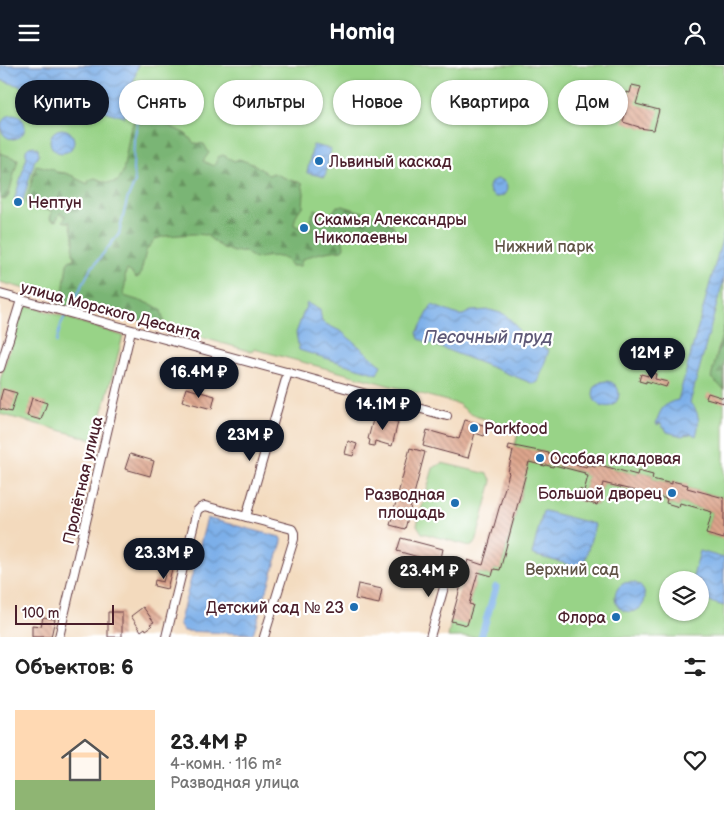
<!DOCTYPE html>
<html lang="ru">
<meta charset="utf-8">
<style>
body{margin:0;font-family:"Balsamiq Sans",sans-serif;background:#f2f2f2;color:#222;height:100vh;display:flex;flex-direction:column;font-size:19px;white-space:nowrap}
*{box-sizing:border-box;margin:0}
p{font-size:16px;color:#767676}
.icon{flex:none;width:28px;height:28px;fill:none;stroke:currentColor;stroke-width:2;stroke-linecap:round;stroke-linejoin:round}
.map{position:relative;height:572px;overflow:hidden}
.panel{display:flex;flex-direction:column;background:#fff;flex:1}
.panel>*{flex:none}
.banner{position:absolute;left:15px;top:15px;width:695px;height:45px;display:flex;gap:10px}
.tools{position:absolute;left:659px;top:506px;display:grid;gap:10px}
.tools a{display:grid;place-items:center;width:50px;height:50px;border-radius:50%;background:#fff;box-shadow:0 1px 4px #0004;font-size:25px}
.scale{position:absolute;left:15px;bottom:12px;width:99px;box-sizing:border-box;padding-left:5px;border:2px solid #4a1f2b;border-top:0;font-size:14px;line-height:18px;white-space:nowrap;color:#4a1f2b;-webkit-text-stroke:4px #fff;paint-order:stroke}
.price{position:absolute;translate:-50% -42px;padding:0 11px;border-radius:18px;background:#111827;color:#fff;font-size:16px;line-height:32px;filter:drop-shadow(0 1px 2px #0008)}
.price::after{content:'';position:absolute;left:50%;top:30px;width:15px;height:11px;margin-left:-8px;background:inherit;clip-path:polygon(0 0,100% 0,50% 100%)}
.price.active{background:#222;color:#fff}
ul{padding:0;list-style:none}
li{display:flex;align-items:center;gap:15px;height:125px;padding:0 15px}
li+li{border-top:1px solid #e0e0e0}
li span{display:grid;place-items:center;flex:none;width:140px;height:100px;border-radius:0px;color:#555}
li>.icon{margin-inline-start:auto}
span .icon{width:60px;height:60px;fill:#fffc;stroke-width:1}
li b{font-size:21px}
h2{display:flex;justify-content:space-between;align-items:center;height:60px;padding:0 15px;font-size:21px}
.chip{padding:0 18px;border-radius:22px;background:#fff;box-shadow:0 1px 4px #0004;font-size:18px;line-height:45px}
.chip.active{background:#111827;color:#fff}
header{display:flex;justify-content:space-between;align-items:center;height:65px;padding:0 15px;background:#111827;color:#fff;font-size:22px;font-weight:700}
.map>svg:first-child{display:block}
</style>
<header><svg class="icon" aria-label="menu" viewBox="0 0 24 24"><path d="M4 6h16M4 12h16M4 18h16"/></svg>Homiq<svg class="icon" aria-label="person" viewBox="0 0 24 24"><circle cx="12" cy="8" r="4"/><path d="M4 21q1-7 8-7t8 7"/></svg></header>
<div class="map">
<svg width="724" height="572" viewBox="0 0 724 572">
<defs>
<pattern id="forest-firs" width="22" height="20" patternUnits="userSpaceOnUse" patternTransform="scale(1.25)"><rect width="22" height="20" fill="#7ab574"/><path d="M5 1l3.5 6h-7zM16 11l3.5 6h-7z" fill="#66935f"/></pattern>
<pattern id="water-waves" width="16" height="10" patternUnits="userSpaceOnUse" patternTransform="scale(1.25)"><rect width="16" height="10" fill="#7bafe9"/><path d="M0 5q4-4 8 0t8 0" fill="none" stroke="#678ebd"/></pattern>
<pattern id="building-back-hatch" width="6" height="6" patternUnits="userSpaceOnUse" patternTransform="scale(1.25)"><rect width="6" height="6" fill="#dea68d"/><path d="M-1 5l2 2M0 0l6 6M5-1l2 2" fill="none" stroke="#b68773"/></pattern>
</defs>
<rect width="100%" height="100%" fill="#fff"/>
<filter id="ink" filterUnits="userSpaceOnUse"><feTurbulence type="fractalNoise" baseFrequency=".02" numOctaves="2"/><feDisplacementMap in="SourceGraphic" scale="10" xChannelSelector="R" yChannelSelector="G"/><feConvolveMatrix kernelMatrix="1 2 1 2 8 2 1 2 1" color-interpolation-filters="sRGB"/></filter>
<filter id="wash" filterUnits="userSpaceOnUse"><feTurbulence type="fractalNoise" baseFrequency=".0096" numOctaves="4" result="noise"/><feDisplacementMap in="SourceGraphic" scale="20" xChannelSelector="R" yChannelSelector="G"/><feGaussianBlur stdDeviation="1.12" result="paint"/><feColorMatrix in="noise" values="0 0 0 0 0 0 0 0 0 0 0 0 0 0 0 0 0 1.4 0 .05"/><feComposite in="paint" operator="in"/></filter>
<g filter="url(#wash)">
<rect width="100%" height="100%" fill="#f3dabd"/>
<path fill="#98d387" stroke="#717959" fill-rule="evenodd" d="M0,0H724V433L687,423V420L673,416L672,419L652,414L653,410L638,406L637,410L596,399L595,402L587,400L586,402L556,394V391L536,385L535,386L513,389L519,364L478,352L471,349L458,339L254,284L252,287L236,282L0,217Z
M24,239L123,271L95,375L0,349V315Z
M529,396L545,401L546,400L553,402L554,400L585,408L584,410L588,411L584,426L579,425L576,434L597,440L603,418L640,427L639,431L647,433L648,429L667,434V438L679,442L680,438L712,447L706,469L724,474V572H448L451,556L472,540L469,539L478,507L492,511L494,504L500,505L516,447L510,445L518,439ZM668,515H700V548H668Z
M442,398L488,409L492,416L476,477L470,481L422,468L417,460L433,403Z"/>
<path fill="url(#forest-firs)" stroke="#626a50" d="M138,46L186,69L194,78L204,79L209,88L203,96L213,101L215,99L218,92L223,90L234,96L239,94L255,100L269,110L273,108L290,115L302,118L304,128L303,142C297,146 295,153 294,160L306,165L312,164L310,154L315,144L324,148L332,157L331,150L337,141H343L359,146L371,149L393,160L394,167C378,175 360,165 344,170L342,173L344,181L343,185C329,186 314,188 302,195L300,201H291C285,188 267,191 255,194L244,186L233,187L221,182L206,170L193,169L166,171L155,174L146,186L140,211L136,213L132,208L127,205C124,210 126,215 125,220C124,225 123,226 124,231L153,240L161,245L162,251L164,256L150,258L128,253L96,247L79,241L75,245L66,244L58,240L59,235L63,228L67,199L69,196L74,194L73,186L74,175L70,157H65L63,156L66,151L60,148L56,156L50,154L52,146L36,143L26,139L28,129L36,100L53,104L56,107L65,108L73,111L77,114L88,119L89,115L95,113C103,116 109,120 118,116L123,107L130,66Z
M0,88L18,94L8,132L5,135L0,133Z
M724,261V324L711,313Z"/>
<path fill="url(#water-waves)" stroke="#62678a" d="M0,0H138L124,52L0,15Z
M1 62a12 12 0 1 1 24 0a12 12 0 1 1-24 0Z
M50 76a12 12 0 1 1 24 0a12 12 0 1 1-24 0Z
M313,80L331,84L325,112L307,108Z
M34,81L38,84L39,89L36,94H35L22,139L14,136L27,91L26,90V85L29,82Z
M489 123a9 9 0 1 1 18 0a9 9 0 1 1-18 0Z
M724,167V213L690,338C700,347 700,358 696,371L690,368L689,370L687,369L682,371L667,367L665,363L662,362V359L659,358L658,360L656,359C660,345 663,338 678,335Z
M307,238L320,245L322,257L342,267L381,300L377,309L299,285L296,268Z
M432,240L458,250H463L471,246L490,245L504,249L514,258L524,275L549,285L538,317L534,319L419,274L417,268Z
M593 329a13 13 0 1 1 26 0a13 13 0 1 1-26 0Z
M543,446H545L594,459L595,460L583,502L582,503L533,490L532,489Z
M207,453L280,472L282,477L253,569L183,566L179,559Z
M700,486L724,493V541L700,534V515H692Z
M615 532a15 15 0 1 1 30 0a15 15 0 1 1-30 0Z"/>
<g fill="none" stroke-linecap="round" stroke-linejoin="round">
<path stroke="#7bafe9" stroke-width="2" d="M69,245L90,205L119,169L127,135L135,117L133,105L134,75L139,50
M56,278L61,259L66,249"/>
<path stroke="#7bafe9" stroke-width="7" d="M481,572L496,522"/>
</g>
<g id="blocks">
<path fill="url(#building-back-hatch)" d="M632,20L641,22L636,39L659,45L654,65L639,63V62L623,57L626,45L622,41L626,27L630,28Z
M649,307L656,309L655,314L668,317L666,322L646,316V318L639,316L641,309L648,311Z
M186,323L215,331L212,344L182,336Z
M3,324L17,328L11,347L0,344V335Z
M708,328L724,333V338L706,333Z
M32,333L47,338L41,355L27,351Z
M374,351L398,357L392,381L375,376L374,381L369,380L370,375L368,374Z
M465,355L487,361L484,371L475,368L468,393L423,381L427,365L459,374Z
M348,376L357,379L353,391L345,389Z
M509,380L549,388L548,389L556,391V394L586,402L587,400L595,402L596,399L637,410L638,406L653,410L652,414L672,419V416L688,420L687,423L724,433V474L706,469L712,447L680,438L679,442L666,438L667,434L648,429L647,433L639,431L640,427L603,418L597,440L576,434L579,424L584,426L588,411L584,410L585,408L554,400L553,402L546,400L545,401L529,397L500,505L494,504L492,511L478,507L469,539L473,540L467,560L451,556L468,495L483,500L509,408L508,407L513,386L508,385Z
M410,383L425,387L405,464L390,460Z
M130,389L154,396L150,411L125,404Z
M401,473L443,484L440,498L397,486Z
M167,502L172,504L167,524L154,521L155,515L163,517Z
M358,519L382,524L379,539L355,534Z
M143,542L154,557L150,559L152,561L146,565L145,563L141,566L131,551Z
M108,547H122V572H108Z
M43,552L55,554L51,572H32V560L41,561Z"/>
</g>
</g>
<g filter="url(#ink)">
<use href="#blocks" fill-opacity="0" stroke="#633b41" stroke-width="1"/>
<g fill="none" stroke-linecap="round" stroke-linejoin="round">
<g stroke="#633b41" stroke-width="10">
<path id="minor" d="M0,229L447,351
M0,303L21,235
M403,351L406,339
M246,452L288,307
M59,572L131,265
M166,572L197,446L200,443L205,441L292,464L294,468V474L264,572
M430,572L446,515L448,500"/>
</g>
<use href="#minor" stroke="#fff" stroke-width="8"/>
</g>
</g>
<g fill="#1f6fb2" stroke="#fff" stroke-width="2">
<circle cx="319" cy="96" r="5"/>
<circle cx="18" cy="137" r="5"/>
<circle cx="304" cy="163" r="5"/>
<circle cx="474" cy="363" r="5"/>
<circle cx="540" cy="393" r="5"/>
<circle cx="672" cy="428" r="5"/>
<circle cx="455" cy="438" r="5"/>
<circle cx="354" cy="542" r="5"/>
<circle cx="616" cy="552" r="5"/>
</g>
<g text-anchor="middle" stroke-width="4.5" stroke-linejoin="round" paint-order="stroke">
<g font-size="16" fill="#4a1f2b" stroke="#fff" text-anchor="start">
<text x="329" y="102">Львиный каскад</text>
<text x="28" y="143">Нептун</text>
<text x="314" y="160">Скамья Александры<tspan x="314" dy="18">Николаевны</tspan></text>
<text x="484" y="369">Parkfood</text>
<text x="550" y="399">Особая кладовая</text>
<text x="662" y="434" text-anchor="end">Большой дворец</text>
<text x="445" y="435" text-anchor="end">Разводная<tspan x="445" dy="18">площадь</tspan></text>
<text x="344" y="548" text-anchor="end">Детский сад № 23</text>
<text x="606" y="558" text-anchor="end">Флора</text>
</g>
<g font-size="16" fill="#615547" stroke="#fff">
<text x="544" y="187">Нижний парк</text>
<text x="572" y="510">Верхний сад</text>
</g>
<g font-size="16" fill="#4a1f2b" stroke="#fff">
<text transform="translate(111 245) rotate(15)" y="6">улица Морского Десанта</text>
<text transform="translate(82 415) rotate(-77)" y="6">Пролётная улица</text>
</g>
<g font-size="18" font-style="italic" fill="#5e5977" stroke="#fff">
<text x="488" y="278">Песочный пруд</text>
</g>
</g>
</svg>
<div class="tools">
<a><svg class="icon" aria-label="layers" viewBox="0 0 24 24"><path d="M12 4l9 5-9 5-9-5zM3 14l9 5 9-5"/></svg></a>
</div>
<div class="scale">100 m</div>
<b class="price" style="left:652px;top:315px">12M ₽</b>
<b class="price" style="left:199px;top:334px">16.4M ₽</b>
<b class="price" style="left:383px;top:366px">14.1M ₽</b>
<b class="price" style="left:250px;top:397px">23M ₽</b>
<b class="price" style="left:164px;top:515px">23.3M ₽</b>
<b class="price active" style="left:429px;top:533px">23.4M ₽</b>
<div class="banner">
<a class="chip active">Купить</a>
<a class="chip">Снять</a>
<a class="chip">Фильтры</a>
<a class="chip">Новое</a>
<a class="chip">Квартира</a>
<a class="chip">Дом</a>
</div>
</div>
<section class="panel">
<h2>Объектов: 6<svg class="icon" aria-label="filters" viewBox="0 0 24 24"><path d="M4 7h16M4 17h16"/><circle cx="9" cy="7" r="2"/><circle cx="15" cy="17" r="2"/></svg></h2>
<ul>
<li><span style="background:linear-gradient(#ffd9b3 70%,#8fb573 0)"><svg class="icon" aria-label="home" viewBox="0 0 24 24"><path d="M3 11l9-7 9 7M6 9v11h12V9"/></svg></span><div><b>23.4M ₽</b><p>4-комн. · 116 m²</p><p>Разводная улица</p></div><svg class="icon" aria-label="heart" viewBox="0 0 24 24"><path d="M12 20l-8-8c-3-5 5-10 8-4 3-6 11-1 8 4z"/></svg></li>
</ul>
</section>
